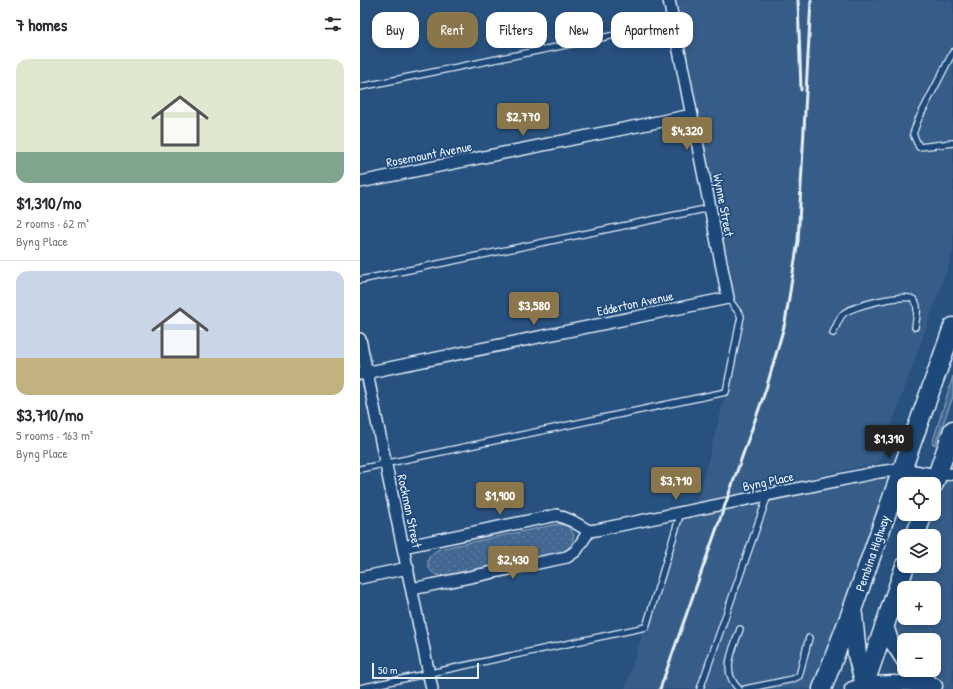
<!DOCTYPE html>
<meta charset="utf-8">
<style>
body{margin:0;font-family:"Patrick Hand",sans-serif;background:#f7f7f7;color:#2b2b33;height:100vh;display:flex;flex-direction:column;font-size:15px;white-space:nowrap}
*{box-sizing:border-box;margin:0}
p{font-size:13px;color:#7c7c81}
.icon{flex:none;width:22px;height:22px;fill:none;stroke:currentColor;stroke-width:2;stroke-linecap:round;stroke-linejoin:round}
.map{position:relative;flex:1;overflow:hidden}
.sheet{display:flex;flex-direction:column;background:#fff;width:360px}
.sheet>*{flex:none}
.hud{position:absolute;left:12px;top:12px;width:380px;height:36px;display:flex;gap:8px}
.tools{position:absolute;left:537px;top:477px;display:grid;gap:8px}
.tools a{display:grid;place-items:center;width:44px;height:44px;border-radius:8px;background:#fff;box-shadow:0 2px 6px #0003;font-size:20px}
.scale{position:absolute;left:12px;bottom:10px;width:107px;box-sizing:border-box;padding-left:4px;border:2px solid #e8f1f8;border-top:0;font-size:11px;line-height:14px;white-space:nowrap;color:#e8f1f8;-webkit-text-stroke:3px #1f4a7a;paint-order:stroke}
.price{position:absolute;translate:-50% -34px;padding:0 9px;border-radius:4px;background:#8a764a;color:#fff;font-size:13px;line-height:26px;filter:drop-shadow(0 1px 2px #0008)}
.price::after{content:'';position:absolute;left:50%;top:24px;width:12px;height:9px;margin-left:-6px;background:inherit;clip-path:polygon(0 0,100% 0,50% 100%)}
.price.current{background:#222;color:#fff}
ul{padding:0;list-style:none}
li{display:grid;align-content:center;gap:8px;height:212px;padding:0 16px}
li+li{border-top:1px solid #e1e1e2}
li span{display:grid;place-items:center;height:124px;border-radius:12px;color:#555}
li>.icon{margin-inline-start:auto}
span .icon{width:72px;height:72px;fill:#fffc;stroke-width:1}
li b{font-size:17px}
h2{display:flex;justify-content:space-between;align-items:center;height:48px;padding:0 16px;font-size:17px}
.tag{padding:0 14px;border-radius:12px;background:#fff;box-shadow:0 2px 6px #0003;font-size:14px;line-height:36px}
.tag.current{background:#8a764a;color:#fff}
main{display:flex;flex:1;min-height:0}
.map>svg:first-child{display:block}
</style>
<main>
<section class="sheet">
<h2>7 homes<svg class="icon" aria-label="filters" viewBox="0 0 24 24"><path d="M4 7h16M4 17h16"/><circle cx="9" cy="7" r="2"/><circle cx="15" cy="17" r="2"/></svg></h2>
<ul>
<li><span style="background:linear-gradient(#dfe7d0 75%,#7fa58c 0)"><svg class="icon" aria-label="home" viewBox="0 0 24 24"><path d="M3 11l9-7 9 7M6 9v11h12V9"/></svg></span><div><b>$1,310/mo</b><p>2 rooms · 62 m²</p><p>Byng Place</p></div></li>
<li><span style="background:linear-gradient(#c9d6e8 70%,#c2b280 0)"><svg class="icon" aria-label="home" viewBox="0 0 24 24"><path d="M3 11l9-7 9 7M6 9v11h12V9"/></svg></span><div><b>$3,710/mo</b><p>5 rooms · 163 m²</p><p>Byng Place</p></div></li>
</ul>
</section>
<div class="map">
<svg width="593" height="689" viewBox="0 0 593 689">
<defs>
<pattern id="park-dots" width="8" height="8" patternUnits="userSpaceOnUse"><rect width="8" height="8" fill="#436891"/><path d="M2 2h.1M6 6h.1" fill="none" stroke="#5e7ea1" stroke-width="1.8" stroke-linecap="round"/></pattern>
</defs>
<rect width="100%" height="100%" fill="#27517f"/>
<filter id="ink" filterUnits="userSpaceOnUse"><feTurbulence type="fractalNoise" baseFrequency=".025" numOctaves="2"/><feDisplacementMap in="SourceGraphic" scale="8" xChannelSelector="R" yChannelSelector="G"/><feConvolveMatrix kernelMatrix="1 2 1 2 8 2 1 2 1" color-interpolation-filters="sRGB"/></filter>
<g filter="url(#ink)">
<path fill="#355d88" fill-rule="evenodd" d="M309,0H593V253L518,463L337,502L366,392L381,316L368,298Z
M593,430V689H576L547,670H574V640H544V669L540,667L519,643L545,566H574V536H555L563,514H574V484ZM544,588H574V618H544Z
M542,469L462,689H265L321,512Z"/>
<path fill="#436891" stroke="#96acc4" d="M593,376V397L575,445L572,444Z"/>
<path fill="url(#park-dots)" stroke="#96acc4" d="M198,524L208,526L214,535L212,544L205,551L80,576C69,573 65,565 70,555L79,549Z"/>
<g fill="none" stroke-linecap="round" stroke-linejoin="round">
<g stroke="#e8f1f8" stroke-width="8">
<path id="service" d="M593,52L558,120L553,134L559,147L593,143
M0,87L314,23
M0,280L350,208
M473,333C476,327 479,318 483,314C491,306 547,292 554,300C560,306 556,319 555,327
M0,469L366,392L381,316L368,298
M0,688L286,627L321,512
M340,689L408,495
M379,689C360,671 373,650 380,629
M385,689L433,679L439,676L449,638"/>
</g>
<g stroke="#e8f1f8" stroke-width="14">
<path id="minor" d="M0,182L332,115
M0,339L72,689
M0,374L368,298L309,0
M43,547L197,515L212,521L229,531
M0,578L48,568
M52,589L207,557L216,551L229,531L236,530L519,472L542,469L577,475L593,474"/>
</g>
<g stroke="#e8f1f8" stroke-width="17">
<path id="tertiary" d="M525,623L531,641L544,661
M552,670L573,685
M492,689C518,680 548,683 575,686"/>
</g>
<g stroke="#e8f1f8" stroke-width="21">
<path id="primary" d="M574,484L593,430
M555,536L563,514
M493,615L497,655L505,685
M462,689L492,610L593,327
M503,689L545,566"/>
</g>
<use href="#service" stroke="#1f4a7a" stroke-width="5.5"/>
<use href="#minor" stroke="#1f4a7a" stroke-width="11"/>
<use href="#tertiary" stroke="#1f4a7a" stroke-width="14"/>
<use href="#primary" stroke="#1f4a7a" stroke-width="18"/>
<path stroke="#e8f1f8" stroke-width="3" d="M438,0L441,90
M300,689L406,389L425,323L438,241L451,0"/>
</g>
</g>
<g text-anchor="middle" stroke-width="3.5" stroke-linejoin="round" paint-order="stroke">
<g font-size="13" fill="#e8f1f8" stroke="#1f4a7a">
<text transform="translate(69 154) rotate(-11)" y="5">Rosemount Avenue</text>
<text transform="translate(364 205) rotate(79)" y="5">Wynne Street</text>
<text transform="translate(275 303) rotate(-12)" y="5">Edderton Avenue</text>
<text transform="translate(408 481) rotate(-12)" y="5">Byng Place</text>
<text transform="translate(50 511) rotate(78)" y="5">Rockman Street</text>
<text transform="translate(512 553) rotate(-71)" y="5">Pembina Highway</text>
</g>
</g>
</svg>
<div class="tools">
<a><svg class="icon" aria-label="locate" viewBox="0 0 24 24"><circle cx="12" cy="12" r="6"/><path d="M12 2v4M12 18v4M2 12h4M18 12h4"/></svg></a>
<a><svg class="icon" aria-label="layers" viewBox="0 0 24 24"><path d="M12 4l9 5-9 5-9-5zM3 14l9 5 9-5"/></svg></a>
<a>+</a>
<a>−</a>
</div>
<div class="scale">50 m</div>
<b class="price" style="left:163px;top:137px">$2,770</b>
<b class="price" style="left:327px;top:151px">$4,320</b>
<b class="price" style="left:174px;top:326px">$3,580</b>
<b class="price current" style="left:529px;top:459px">$1,310</b>
<b class="price" style="left:316px;top:501px">$3,710</b>
<b class="price" style="left:140px;top:516px">$1,900</b>
<b class="price" style="left:153px;top:580px">$2,430</b>
<div class="hud">
<a class="tag">Buy</a>
<a class="tag current">Rent</a>
<a class="tag">Filters</a>
<a class="tag">New</a>
<a class="tag">Apartment</a>
</div>
</div>
</main>
